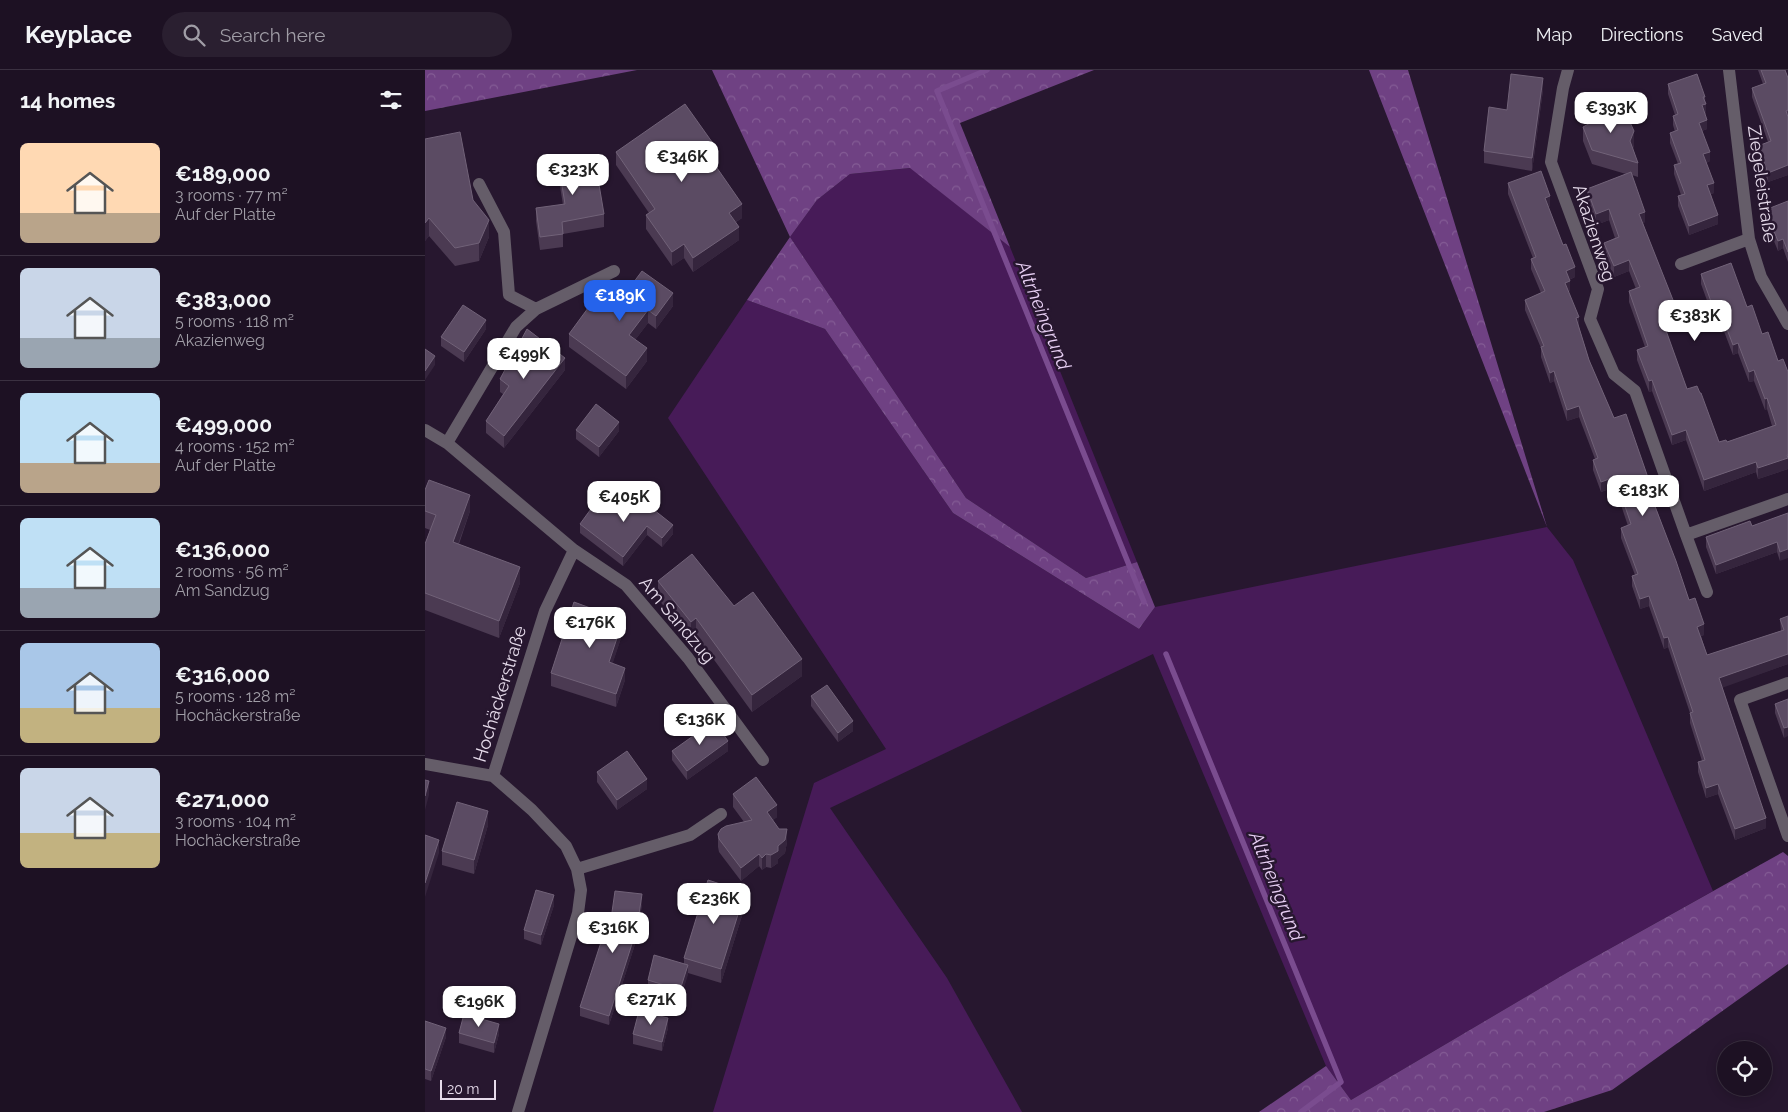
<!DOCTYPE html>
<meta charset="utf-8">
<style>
body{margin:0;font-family:Raleway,sans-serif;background:#2a1f30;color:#f1f3f6;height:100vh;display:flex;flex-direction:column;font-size:19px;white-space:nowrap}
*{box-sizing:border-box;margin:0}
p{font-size:16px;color:#a09da6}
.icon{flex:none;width:28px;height:28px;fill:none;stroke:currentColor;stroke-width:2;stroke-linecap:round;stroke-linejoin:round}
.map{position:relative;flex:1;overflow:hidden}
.side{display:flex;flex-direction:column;background:#1d1123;width:425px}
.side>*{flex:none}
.tools{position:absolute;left:1292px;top:971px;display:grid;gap:10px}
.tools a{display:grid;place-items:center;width:55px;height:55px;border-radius:50%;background:#1d1123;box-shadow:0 2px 12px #0003,0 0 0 1px #3b3141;font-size:25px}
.scale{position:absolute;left:15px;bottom:12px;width:56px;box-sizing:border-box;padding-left:5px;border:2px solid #e6dbeb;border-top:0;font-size:14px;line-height:18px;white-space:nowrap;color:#e6dbeb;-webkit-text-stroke:4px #27172f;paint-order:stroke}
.price{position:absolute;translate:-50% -42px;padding:0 11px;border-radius:10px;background:#fff;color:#222;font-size:16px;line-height:32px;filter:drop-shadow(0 1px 2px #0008)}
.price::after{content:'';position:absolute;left:50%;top:30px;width:15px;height:11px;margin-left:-8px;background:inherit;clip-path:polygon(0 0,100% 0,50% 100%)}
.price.active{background:#2563eb;color:#fff}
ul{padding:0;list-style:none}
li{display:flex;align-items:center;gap:15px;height:125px;padding:0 20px}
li+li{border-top:1px solid #3b3141}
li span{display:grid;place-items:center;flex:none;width:140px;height:100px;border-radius:8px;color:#555}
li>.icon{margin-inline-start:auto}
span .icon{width:60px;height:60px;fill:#fffc;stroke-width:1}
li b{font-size:21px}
h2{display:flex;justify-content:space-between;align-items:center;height:60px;padding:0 20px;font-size:21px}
header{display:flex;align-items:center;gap:30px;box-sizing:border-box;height:70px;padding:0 25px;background:#1d1123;border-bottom:1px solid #3b3141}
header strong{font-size:24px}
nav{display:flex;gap:28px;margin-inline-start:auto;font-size:18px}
.search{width:350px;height:45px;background:#2a1f30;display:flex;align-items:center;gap:12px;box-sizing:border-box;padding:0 18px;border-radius:28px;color:#a09da6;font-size:19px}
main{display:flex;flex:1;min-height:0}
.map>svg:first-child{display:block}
</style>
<header>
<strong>Keyplace</strong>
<div class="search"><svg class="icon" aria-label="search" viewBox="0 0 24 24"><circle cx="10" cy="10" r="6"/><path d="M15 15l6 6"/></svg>Search here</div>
<nav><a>Map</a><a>Directions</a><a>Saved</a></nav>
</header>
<main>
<section class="side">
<h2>14 homes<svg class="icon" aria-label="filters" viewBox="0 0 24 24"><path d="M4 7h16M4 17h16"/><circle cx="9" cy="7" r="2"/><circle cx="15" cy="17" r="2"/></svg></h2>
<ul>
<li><span style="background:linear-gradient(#ffd9b3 70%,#b9a48a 0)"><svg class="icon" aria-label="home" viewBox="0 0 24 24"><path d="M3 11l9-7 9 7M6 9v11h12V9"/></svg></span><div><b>€189,000</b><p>3 rooms · 77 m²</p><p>Auf der Platte</p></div></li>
<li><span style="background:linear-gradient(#c9d6e8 70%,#9aa5b1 0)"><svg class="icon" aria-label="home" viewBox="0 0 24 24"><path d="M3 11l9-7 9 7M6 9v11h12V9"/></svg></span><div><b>€383,000</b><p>5 rooms · 118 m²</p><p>Akazienweg</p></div></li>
<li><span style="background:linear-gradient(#bfe0f5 70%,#b9a48a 0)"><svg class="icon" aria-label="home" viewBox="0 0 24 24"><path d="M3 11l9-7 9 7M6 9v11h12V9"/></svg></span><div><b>€499,000</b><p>4 rooms · 152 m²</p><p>Auf der Platte</p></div></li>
<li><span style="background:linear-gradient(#bfe0f5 70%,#9aa5b1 0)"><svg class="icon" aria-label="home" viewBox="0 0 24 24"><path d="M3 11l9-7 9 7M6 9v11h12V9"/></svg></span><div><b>€136,000</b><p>2 rooms · 56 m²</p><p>Am Sandzug</p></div></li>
<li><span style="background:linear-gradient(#a9c7e8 65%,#c2b280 0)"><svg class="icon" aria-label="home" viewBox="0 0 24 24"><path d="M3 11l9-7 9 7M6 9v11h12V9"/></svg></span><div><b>€316,000</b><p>5 rooms · 128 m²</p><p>Hochäckerstraße</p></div></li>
<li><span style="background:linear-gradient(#c9d6e8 65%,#c2b280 0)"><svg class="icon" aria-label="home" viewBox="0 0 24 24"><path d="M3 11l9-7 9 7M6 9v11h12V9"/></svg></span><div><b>€271,000</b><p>3 rooms · 104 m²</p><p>Hochäckerstraße</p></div></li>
</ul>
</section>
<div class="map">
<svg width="1363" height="1042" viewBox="0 0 1363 1042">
<defs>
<pattern id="forest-crowns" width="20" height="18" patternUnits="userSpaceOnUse" patternTransform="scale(1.25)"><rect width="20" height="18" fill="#6f4183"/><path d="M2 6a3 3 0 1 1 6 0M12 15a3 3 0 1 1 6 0" fill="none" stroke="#845c95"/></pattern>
</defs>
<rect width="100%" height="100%" fill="#27172f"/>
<path fill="#471b58" d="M486,98L585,177L712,492L661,508L541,428L365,167L392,130L425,104Z
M322,230L400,259L528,443L714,559L730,537L1122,457L1148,490L1288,821L1143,902L926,1030L901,996L728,584L405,738L522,908L597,1042H288L389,713L461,679L243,348Z"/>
<path fill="url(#forest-crowns)" d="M0,0H212L0,41Z
M287,0H669L535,53L585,177L485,98L425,104L392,130L365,167L541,428L661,508L712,492L730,537L714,559L528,443L400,259L322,230L365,167Z
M944,0H983L1122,457Z
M1358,782L1363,786V894L1187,1020L1119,1042H834L901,996L926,1030L1143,902Z"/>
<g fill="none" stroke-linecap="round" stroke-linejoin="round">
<path stroke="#7a4c8f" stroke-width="5.5" d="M562,0L512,21L719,532
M741,584L916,1012L876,1042"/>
<path stroke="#655d69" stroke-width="12" d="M1143,0L1138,18L1126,92L1173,219L1165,249L1189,304L1210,321L1261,465L1363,429
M1304,0L1324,169L1336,207L1363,254
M54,114L79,162L84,225L111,239
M1256,194L1324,169
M0,360L22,373L149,480L201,515L263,588L338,690
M22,373L91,257L111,239L189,201
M1261,465L1282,522
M1363,613L1315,630L1363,766
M0,694L68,706
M152,799L265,765L296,744
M93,1042L153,843L156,820L152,799L141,776L107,740L68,706L120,541L149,480"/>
</g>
<path fill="#4b3a52" d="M1333,0H1360L1363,8V105L1343,112L1333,85V76L1343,72L1327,27V18L1338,14Z
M1243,14L1280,27L1281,43L1280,44L1282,59L1277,61L1285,91L1281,93L1289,123L1286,124L1293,154L1264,165L1253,136V126L1256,125L1249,104V95L1253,94L1245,73V63L1250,62L1248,55V46L1250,45L1243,24Z
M1118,20L1107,101L1059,93V81L1082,40Z
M1162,46L1209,75L1208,79L1213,93V107L1207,105L1220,152L1218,153L1250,245L1246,247L1247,259L1241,262L1262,319L1294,372H1302L1347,356L1342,339L1340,340L1329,311L1324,312L1313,283L1308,285L1297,256L1292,258L1276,214V204L1306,193L1363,395V399L1333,409L1331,402L1279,421L1261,370L1247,375L1227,321L1224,322L1212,290V280L1220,277L1204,232V221L1211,219L1204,201L1189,207L1179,183V173L1190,168L1184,150L1171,155L1162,129V119L1201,104L1167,94L1158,71V57L1162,55Z
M0,69L64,167L54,191L30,196L4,166L0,171Z
M191,82L292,92L289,94L317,148L311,152L314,170L268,202L259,188L247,196L221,159V145L224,143L191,95Z
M133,91L179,144V157L138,164V177L115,180L111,151V138L138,135L133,104Z
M1083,113L1125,136L1123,137L1150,207L1144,210L1145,221L1143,222L1154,257L1164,290L1189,348L1229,432L1264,530L1279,565L1276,566L1282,585L1356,561L1355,549L1363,546V594L1297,617L1341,758L1310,770L1293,724L1281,728L1273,702V692L1277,691L1265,653V643L1243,577L1239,579L1224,536L1215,539L1207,516V506L1210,505L1196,468V458L1203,456L1190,417L1176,422L1168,400V390L1170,389L1154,347L1142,351L1129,311L1125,313L1116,287V278L1100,240V230L1116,223L1106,199V189L1108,188L1083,124Z
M1363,131V192L1358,178L1353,181L1340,149V140Z
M194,232L248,236L231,259L223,253L210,270L222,291L201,319L144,277V264Z
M61,259L39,292L16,276V267Z
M140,300L79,378L61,363V351L78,324L75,322V309Z
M151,360L194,361L174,387L151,369Z
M0,420L45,441L34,474L95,513L74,568L0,540V474L5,460L0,458Z
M186,443L248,464L237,477L222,465L198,496L155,463V454Z
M1363,443L1355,491L1352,482L1291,504L1281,477V467L1327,456Z
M233,511L309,536L377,606L327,642L271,565L266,569L233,529Z
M198,562L187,594L200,610L191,637L126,616V603Z
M386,626L428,661L413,672L386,636Z
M1363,629L1359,668L1350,643V634Z
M247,681H303L262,710L247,690Z
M172,702L222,719L192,740L172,712Z
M308,724L352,747L348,750L362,772L360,783L353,789V793L346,798L341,797L337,800L334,796L316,811L294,782L293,777V764L319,752L308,737Z
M63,755L49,804L17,795V781Z
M217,834L212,868L184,955L155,946V937L183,870Z
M129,835L116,875L99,869V860Z
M320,836L296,913L263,903L255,930L223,919V910L259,894V888Z
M0,951L21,967L6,1011L0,1009Z
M243,958L237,981L208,974V964Z
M34,963L74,964L69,983L34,973Z"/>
<path fill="#35253d" d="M1118,8V20L1107,101V88Z
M1281,34V43L1277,45V35Z
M1282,50V59L1274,62V53Z
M1209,61V75L1205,85V71Z
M292,79V92L283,99V85Z
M1285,82V91L1278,94V84Z
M1363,95V105L1343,112V103Z
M1289,113V123L1282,125V115Z
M1125,126V136L1120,138V128Z
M317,134V148L304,156V143Z
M1184,139V150L1171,155V144Z
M1220,142V152L1214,155V144Z
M1293,145V154L1264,165V156Z
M4,148V166L0,171V153Z
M64,150V167L54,191V173Z
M314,157V170L268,202V188Z
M1358,169V178L1353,181V171Z
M259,174V188L247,196V182Z
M1204,190V201L1189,207V196Z
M1150,197V207L1141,211V201Z
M1145,211V221L1140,223V213Z
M248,223V236L231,259V246Z
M1250,235V245L1243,248V237Z
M223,240V253L204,278V265Z
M1297,246V256L1292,258V248Z
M1154,247V257L1151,258V248Z
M1247,249V259L1238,263V252Z
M61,250V259L39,292V282Z
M1313,273V283L1308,285V275Z
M222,278V291L201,319V306Z
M10,286V295L0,310V301Z
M140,288V300L79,378V366Z
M1329,300V311L1324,312V302Z
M1129,301V311L1125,313V303Z
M1227,310V321L1224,322V311Z
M1342,328V339L1340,340V329Z
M1154,336V347L1142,351V340Z
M194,352V361L174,387V377Z
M1261,360V370L1247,375V365Z
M1362,385H1363V399L1333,409V398Z
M1331,392V402L1279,421V410Z
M1190,407V417L1176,422V412Z
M45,425V441L28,488V472Z
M248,455V464L237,477V468Z
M222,456V465L198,496V487Z
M1352,472V482L1291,504V495Z
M1363,479V488L1355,491V482Z
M95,497V513L74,568V551Z
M1224,526V536L1215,539V529Z
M271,548V565L266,569V552Z
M198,550V562L184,605V592Z
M1279,554V565L1272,567V557Z
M1243,567V577L1239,579V568Z
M1363,584V594L1294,619V608Z
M377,589V606L327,642V625Z
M200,598V610L191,637V624Z
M428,651V661L413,672V663Z
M1363,657V666L1359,668V658Z
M303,671V681L262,710V701Z
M222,709V719L192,740V730Z
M4,711V725L0,740V726Z
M1293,714V724L1281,728V718Z
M352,735V747L342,755V742Z
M63,741V755L49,804V790Z
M1341,748V758L1310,770V759Z
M362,759V772L360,783L353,789V793L346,798V785L353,776Z
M14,770V783L0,827V813Z
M334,784V796L316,811V798Z
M341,784V797L337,800V788Z
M320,822V836L296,913V899Z
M217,824V834L212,868L184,955V946Z
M129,825V835L116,875V865Z
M263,895V905L255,930V920Z
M243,948V958L237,981V972Z
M74,954V964L69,983V973Z
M21,958V967L6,1011V1001Z"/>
<path fill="#5b4b63" stroke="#716278" d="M1336,0H1360L1363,8V40L1361,41L1363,47V95L1343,103L1333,76L1346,71L1327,18L1341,13Z
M1086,4L1118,8L1107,88L1059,81L1064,37L1082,40Z
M1272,4L1280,27H1278L1281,34L1277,35L1282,50L1274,53L1285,82L1278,84L1289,113L1282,115L1293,145L1264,156L1253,126L1260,124L1249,95L1256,93L1245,63L1253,60L1248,46L1253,44L1243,14Z
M260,34L292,79L283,85L317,134L304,143L314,157L268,188L259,174L247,182L221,145L230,139L191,82Z
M1197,35L1209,61L1205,71L1213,93L1167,80L1158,57L1167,52L1162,46Z
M35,62L48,130L64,150L54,173L30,178L4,148L0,153V69Z
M169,85L179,144L137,152L138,164L115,167L111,138L140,134L133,91Z
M1116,101L1125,126L1120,128L1138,175L1141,174L1150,197L1141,201L1145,211L1140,213L1154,247L1151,248L1164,290L1189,348L1201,344L1229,425L1226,426L1251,491L1264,530L1270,528L1279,554L1272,557L1282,585L1359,560L1355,549L1363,546V584L1294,608L1341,748L1310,759L1293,714L1281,718L1273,692L1280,690L1265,643L1268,642L1243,567L1239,568L1224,526L1215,529L1207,506L1213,504L1196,458L1206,454L1190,407L1176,412L1168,390L1173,388L1154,336L1142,340L1129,301L1125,303L1116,277L1119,276L1100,230L1120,221L1106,189L1111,187L1083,113Z
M1206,102L1220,142L1214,144L1250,235L1243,237L1247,249L1238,252L1262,319L1272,316L1275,323H1276L1294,372L1301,370L1302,372L1351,355L1342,328L1340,329L1329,300L1324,302L1313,273L1308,275L1297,246L1292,248L1276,204L1306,193L1322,237L1327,235L1337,264L1343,262L1353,291L1358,289L1363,302V385H1362L1363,388L1333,398L1331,392L1279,410L1261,360L1247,365L1227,310L1224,311L1212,280L1223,276L1204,221L1215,217L1204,190L1189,196L1179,173L1194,167L1184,139L1171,144L1162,119Z
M1363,131V182L1358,169L1353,171L1340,140Z
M217,201L248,223L231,246L223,240L204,265L222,278L201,306L144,264L177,219L194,232Z
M38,235L61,250L39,282L16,267Z
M102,259L140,288L79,366L61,351L84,316L75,309Z
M0,279L10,286L0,301Z
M171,334L194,352L174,377L151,360Z
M4,410L45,425L28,472L95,497L74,551L0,523V474L11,445L0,441V420Z
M204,420L248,455L237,468L222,456L198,487L155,454L171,432L186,443Z
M1363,443V479L1355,482L1352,472L1291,495L1281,467L1325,451L1327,456Z
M267,484L309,536L328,522L377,589L327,625L271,548L266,552L233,511Z
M149,532L198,550L184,592L200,598L191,624L126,603Z
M402,615L428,651L413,663L386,626Z
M1363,629V657L1359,658L1350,634Z
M289,651L303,671L262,701L247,681Z
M202,681L222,709L192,730L172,702Z
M331,707L352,735L342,742L354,759H362L360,770L353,776V781L346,785L341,784L337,788L334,784L316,798L294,769L293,764L296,759L301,756L327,750L308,724Z
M0,710L4,711L0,726Z
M32,732L63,741L49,790L17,781Z
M0,765L14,770L0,813Z
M283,810L320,822L296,899L259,888Z
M111,820L129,825L116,865L99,860Z
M190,821L217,824L212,858L184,946L155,937L177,869L183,870Z
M229,885L263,895L255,920L223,910Z
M214,941L243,948L237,972L208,964Z
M39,944L74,954L69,973L34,963Z
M0,951L21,958L6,1001L0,999Z"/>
<g text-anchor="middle" stroke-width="5" stroke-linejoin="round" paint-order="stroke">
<g font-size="18" fill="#e6dbeb" stroke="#27172f">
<text transform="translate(1337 114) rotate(82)" y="6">Ziegeleistraße</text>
<text transform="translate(1169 163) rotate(72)" y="6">Akazienweg</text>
<text transform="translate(252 550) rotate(50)" y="6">Am Sandzug</text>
<text transform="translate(75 624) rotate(-73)" y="6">Hochäckerstraße</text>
</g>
<g font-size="19" font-style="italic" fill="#e9d0f5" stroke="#27172f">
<text transform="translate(619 245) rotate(68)" y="7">Altrheingrund</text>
<text transform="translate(852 816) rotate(68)" y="7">Altrheingrund</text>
</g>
</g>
</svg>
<div class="tools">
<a><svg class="icon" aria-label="locate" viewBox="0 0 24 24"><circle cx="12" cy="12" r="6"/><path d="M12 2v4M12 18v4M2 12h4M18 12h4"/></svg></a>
</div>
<div class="scale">20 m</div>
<b class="price" style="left:1186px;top:64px">€393K</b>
<b class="price" style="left:257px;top:113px">€346K</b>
<b class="price" style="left:148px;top:126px">€323K</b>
<b class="price active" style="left:195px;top:252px">€189K</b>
<b class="price" style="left:1270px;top:272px">€383K</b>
<b class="price" style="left:99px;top:310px">€499K</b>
<b class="price" style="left:1218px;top:447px">€183K</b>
<b class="price" style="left:199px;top:453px">€405K</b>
<b class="price" style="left:165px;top:579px">€176K</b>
<b class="price" style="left:275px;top:676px">€136K</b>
<b class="price" style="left:289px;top:855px">€236K</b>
<b class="price" style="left:188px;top:884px">€316K</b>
<b class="price" style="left:226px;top:956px">€271K</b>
<b class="price" style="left:54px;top:958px">€196K</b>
</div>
</main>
